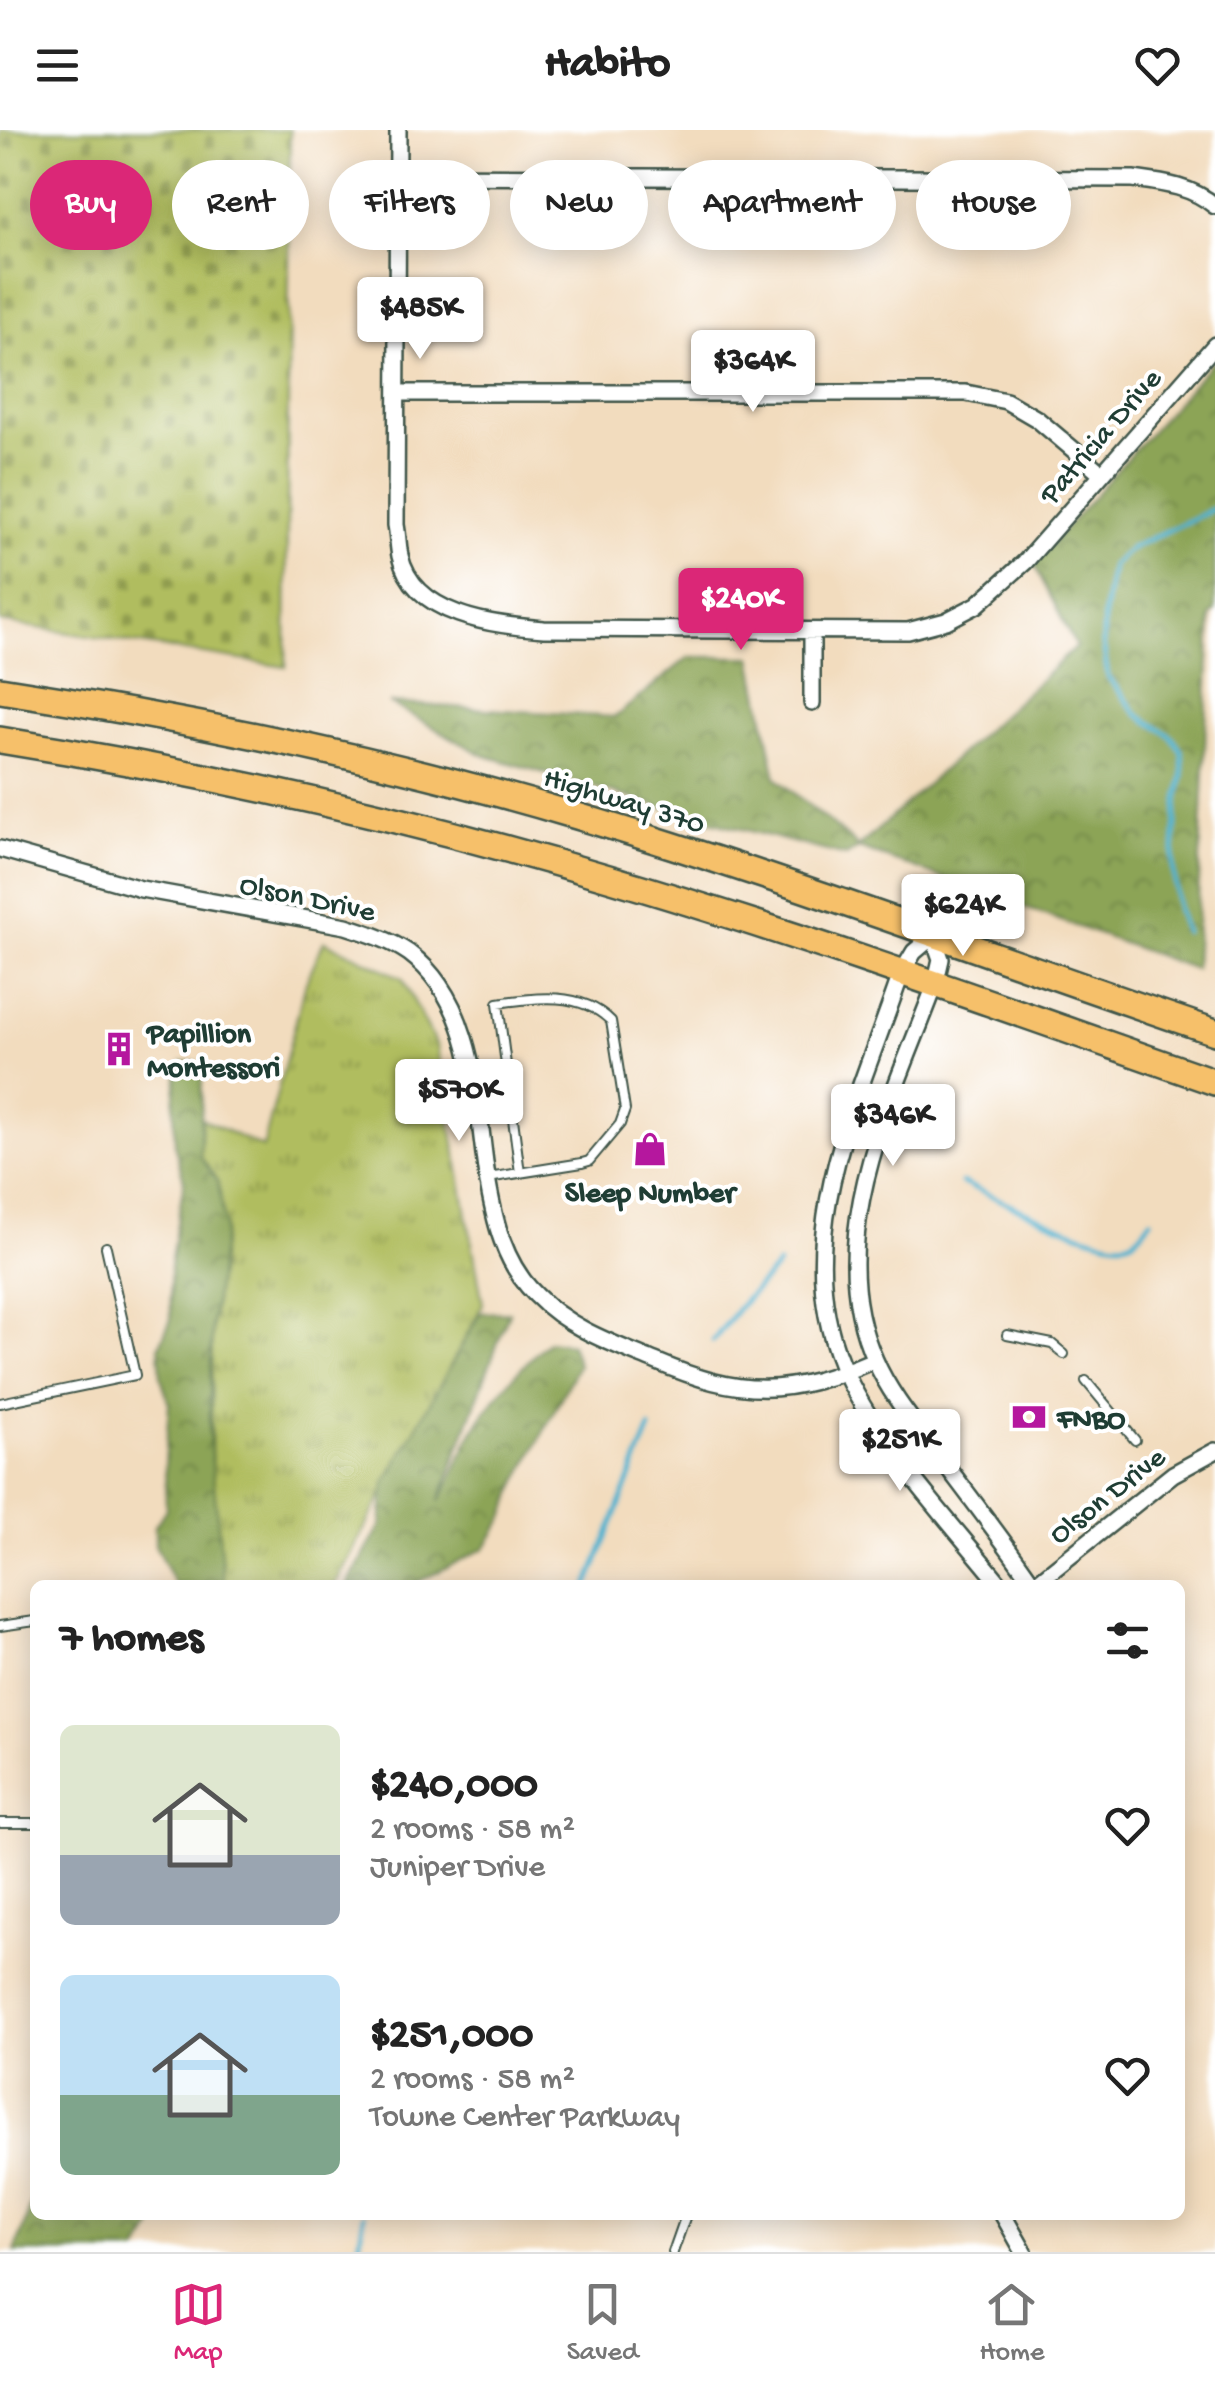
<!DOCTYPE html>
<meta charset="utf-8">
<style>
body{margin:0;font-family:"Gochi Hand",sans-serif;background:#f2f2f2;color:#222;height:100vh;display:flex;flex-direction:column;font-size:38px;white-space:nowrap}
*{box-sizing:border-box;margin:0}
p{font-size:32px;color:#767676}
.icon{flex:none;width:55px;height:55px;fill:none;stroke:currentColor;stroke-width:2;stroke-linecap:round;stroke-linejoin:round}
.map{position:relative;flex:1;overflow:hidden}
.panel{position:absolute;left:30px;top:1450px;width:1155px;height:640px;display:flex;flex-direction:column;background:#fff;border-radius:15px;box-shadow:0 5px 25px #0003}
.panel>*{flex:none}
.guide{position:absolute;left:30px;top:30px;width:1155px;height:90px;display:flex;gap:20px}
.price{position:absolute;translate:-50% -85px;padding:0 22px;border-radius:10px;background:#fff;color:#222;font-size:32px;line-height:65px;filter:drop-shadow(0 2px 5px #0008)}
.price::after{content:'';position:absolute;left:50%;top:60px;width:30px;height:22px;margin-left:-15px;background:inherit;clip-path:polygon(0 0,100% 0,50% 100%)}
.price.active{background:#db2777;color:#fff}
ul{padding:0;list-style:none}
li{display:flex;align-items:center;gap:30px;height:250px;padding:0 30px}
li span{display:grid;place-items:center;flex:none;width:280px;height:200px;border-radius:15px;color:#555}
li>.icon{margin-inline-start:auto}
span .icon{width:120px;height:120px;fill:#fffc;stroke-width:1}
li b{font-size:42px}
h2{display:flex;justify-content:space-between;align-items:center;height:120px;padding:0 30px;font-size:42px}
.chip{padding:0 35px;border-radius:45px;background:#fff;box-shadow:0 5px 25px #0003;font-size:35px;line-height:90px}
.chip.active{background:#db2777;color:#fff}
header{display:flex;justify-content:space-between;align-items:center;height:130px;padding:0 30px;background:#fff;font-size:45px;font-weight:800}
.dock{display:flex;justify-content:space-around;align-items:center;height:140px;border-top:2px solid #e0e0e0;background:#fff;font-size:28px;color:#767676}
.dock a{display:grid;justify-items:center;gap:5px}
.dock .active{color:#db2777}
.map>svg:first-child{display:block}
</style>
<header><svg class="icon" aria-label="menu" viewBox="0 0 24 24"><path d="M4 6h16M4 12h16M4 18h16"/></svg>Habito<svg class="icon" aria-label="heart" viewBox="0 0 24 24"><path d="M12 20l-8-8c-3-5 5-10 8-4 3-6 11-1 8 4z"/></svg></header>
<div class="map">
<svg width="1215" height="2122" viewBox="0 0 1215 2122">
<defs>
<pattern id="grass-tufts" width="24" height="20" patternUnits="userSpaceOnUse" patternTransform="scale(2.5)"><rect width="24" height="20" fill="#b0bd5f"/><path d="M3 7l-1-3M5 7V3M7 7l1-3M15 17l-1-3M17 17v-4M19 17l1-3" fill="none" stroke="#8f9b4f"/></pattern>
<pattern id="forest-crowns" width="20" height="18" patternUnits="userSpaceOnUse" patternTransform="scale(2.5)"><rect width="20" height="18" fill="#8ca456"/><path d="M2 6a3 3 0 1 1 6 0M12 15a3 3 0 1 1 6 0" fill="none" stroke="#728748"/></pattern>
<pattern id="cemetery-stones" width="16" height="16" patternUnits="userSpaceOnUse" patternTransform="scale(2.5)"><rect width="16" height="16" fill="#b0bd5f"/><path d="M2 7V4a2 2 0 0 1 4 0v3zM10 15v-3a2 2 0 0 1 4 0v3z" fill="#8f9b4f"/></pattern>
</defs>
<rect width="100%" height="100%" fill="#fff"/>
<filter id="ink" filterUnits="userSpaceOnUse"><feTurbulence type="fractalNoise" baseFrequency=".01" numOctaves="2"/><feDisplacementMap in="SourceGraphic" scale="20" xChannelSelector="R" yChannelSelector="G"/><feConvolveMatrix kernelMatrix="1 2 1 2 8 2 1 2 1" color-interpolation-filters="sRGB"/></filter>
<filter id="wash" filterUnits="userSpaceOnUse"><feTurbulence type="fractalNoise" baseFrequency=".0048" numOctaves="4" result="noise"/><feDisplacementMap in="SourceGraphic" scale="40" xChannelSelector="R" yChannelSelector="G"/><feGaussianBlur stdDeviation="2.25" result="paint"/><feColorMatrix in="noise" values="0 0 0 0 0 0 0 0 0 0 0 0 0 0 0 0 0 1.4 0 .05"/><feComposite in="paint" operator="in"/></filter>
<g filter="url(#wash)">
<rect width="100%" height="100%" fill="#f2dcbe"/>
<path fill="url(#grass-tufts)" stroke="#687d4a" stroke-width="2.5" d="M324,811L402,848L437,917L483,1174L335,1455H220L211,1339L212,1193L225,1096L200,1027L202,989L263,1018L306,852Z"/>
<path fill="url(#forest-crowns)" stroke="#567045" stroke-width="2.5" d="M1215,229V481L1211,485L1195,839L859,718L846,726L700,688L483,625L389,573L615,587L689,527H752L776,648L859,717L1076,517L1034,434Z
M183,932H197L202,949L200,1026L218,1051L225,1096L212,1193L209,1304L224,1455H175L155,1415V1396L166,1379L165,1335L169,1273L161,1247L159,1217L171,1189L170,1136L184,1051L175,1017L174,974L177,946Z
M509,1182L439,1372C452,1351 460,1324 473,1301C493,1268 520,1237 549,1211L571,1214L578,1235L516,1355L504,1388L485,1418L412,1455H347L381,1395L385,1353L480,1183Z
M35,2064V2085H161L138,2122H15Z"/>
<path fill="url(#cemetery-stones)" stroke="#687d4a" stroke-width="2.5" d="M0,0H290L286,537L0,492Z"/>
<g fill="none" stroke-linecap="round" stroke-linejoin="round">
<path stroke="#50b2cf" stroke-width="5" d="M1185,802L1178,781L1173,736L1177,675L1183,645L1182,622L1171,606L1138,585L1108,547L1103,513L1104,483L1112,435L1131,418L1215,378
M962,1053C995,1066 1099,1120 1128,1112C1138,1109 1145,1098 1151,1090
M713,1211L739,1177L778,1135
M588,1455L650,1298
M358,2122L364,2085"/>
</g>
</g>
<g filter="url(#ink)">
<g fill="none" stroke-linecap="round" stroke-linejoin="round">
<g stroke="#3f5549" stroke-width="12">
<path id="service" d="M488,1048L582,1033L589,1031L620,994L625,980L611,891C581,861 536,867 498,873L520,1043
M1007,1205L1052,1214L1064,1224
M1086,1251L1135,1310
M0,1273L135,1245L106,1117
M0,1496L35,1491
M0,1693H35
M673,2122L686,2085"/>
</g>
<g stroke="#3f5549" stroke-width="20">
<path id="minor" d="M398,0L396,395C398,405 398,416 400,426C414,487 494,495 544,499L908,501L946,491L977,475L1025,432L1215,215
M398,46L1133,49C1163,53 1191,56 1215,76
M397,263H966L1006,271L1037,289L1101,343
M812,573V501
M0,719L141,759L346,796C368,803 390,810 409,823C476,873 476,973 487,1047C494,1090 504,1134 536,1165C568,1198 614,1214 655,1231C741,1268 788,1267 874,1230
M1001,1455C948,1389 873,1310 841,1233C788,1104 860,966 901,844L914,822L933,806L941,829L935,855C893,969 819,1109 875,1230C890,1265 916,1295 939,1326C971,1368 1004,1411 1034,1455
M1034,1455L1173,1344L1215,1321
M1003,2085L1024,2122"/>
</g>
<g stroke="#3f5549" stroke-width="30">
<path id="trunk" d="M0,560C194,590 389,630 577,686C792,750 1002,830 1215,902
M0,610C207,643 412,689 612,749C815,809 1015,882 1215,952"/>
</g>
<use href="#service" stroke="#fff" stroke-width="8"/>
<use href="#minor" stroke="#fff" stroke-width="15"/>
<use href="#trunk" stroke="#f6c06b" stroke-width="25"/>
</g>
</g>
<defs>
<g id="building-bare" transform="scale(2.7)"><path d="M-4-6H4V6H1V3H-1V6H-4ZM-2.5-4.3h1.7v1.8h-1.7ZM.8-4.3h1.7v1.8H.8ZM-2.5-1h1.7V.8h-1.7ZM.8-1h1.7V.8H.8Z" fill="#b5179e" stroke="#fff" stroke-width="2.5" paint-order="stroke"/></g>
<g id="shop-bare" transform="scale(2.7)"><path d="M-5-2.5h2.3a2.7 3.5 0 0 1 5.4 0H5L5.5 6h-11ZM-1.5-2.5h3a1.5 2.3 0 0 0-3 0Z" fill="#b5179e" stroke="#fff" stroke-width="2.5" paint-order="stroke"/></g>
<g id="bank-bare" transform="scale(2.7)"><path d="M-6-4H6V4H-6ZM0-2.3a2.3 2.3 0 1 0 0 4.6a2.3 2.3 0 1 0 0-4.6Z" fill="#b5179e" stroke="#fff" stroke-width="2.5" paint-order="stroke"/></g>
</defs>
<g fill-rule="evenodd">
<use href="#building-bare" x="119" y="919"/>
<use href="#shop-bare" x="650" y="1019"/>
<use href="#bank-bare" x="1029" y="1287"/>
</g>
<g text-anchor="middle" stroke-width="8" stroke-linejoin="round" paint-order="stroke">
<g font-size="30" fill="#1f3d34" stroke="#fff">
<text transform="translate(1099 305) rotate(-49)" y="10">Patricia Drive</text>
<text transform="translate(625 669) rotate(17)" y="10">Highway 370</text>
<text transform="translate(308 766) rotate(12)" y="10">Olson Drive</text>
<text transform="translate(1106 1364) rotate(-38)" y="10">Olson Drive</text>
</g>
<g font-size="30" font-weight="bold" fill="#1f3d34" stroke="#fff" text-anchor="start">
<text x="147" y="912">Papillion<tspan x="147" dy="34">Montessori</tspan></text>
<text x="650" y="1071" text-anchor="middle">Sleep Number</text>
<text x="1057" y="1297">FNBO</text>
</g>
</g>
</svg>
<b class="price" style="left:420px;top:232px">$485K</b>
<b class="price" style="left:753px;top:285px">$364K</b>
<b class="price active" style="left:741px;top:523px">$240K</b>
<b class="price" style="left:963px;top:829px">$624K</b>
<b class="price" style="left:459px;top:1014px">$570K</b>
<b class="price" style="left:893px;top:1039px">$346K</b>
<b class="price" style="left:900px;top:1364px">$251K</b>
<div class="guide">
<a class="chip active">Buy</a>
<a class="chip">Rent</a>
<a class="chip">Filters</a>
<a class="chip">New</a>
<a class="chip">Apartment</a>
<a class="chip">House</a>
</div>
<section class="panel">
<h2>7 homes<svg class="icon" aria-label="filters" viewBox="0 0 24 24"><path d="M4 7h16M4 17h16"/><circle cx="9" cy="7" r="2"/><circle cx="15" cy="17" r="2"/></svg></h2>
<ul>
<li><span style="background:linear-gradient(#dfe7d0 65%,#9aa5b1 0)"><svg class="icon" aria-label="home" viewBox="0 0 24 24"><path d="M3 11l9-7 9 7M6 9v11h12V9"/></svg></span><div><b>$240,000</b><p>2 rooms · 58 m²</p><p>Juniper Drive</p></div><svg class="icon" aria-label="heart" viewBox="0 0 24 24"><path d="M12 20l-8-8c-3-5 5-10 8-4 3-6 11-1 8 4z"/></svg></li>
<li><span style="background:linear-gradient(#bfe0f5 60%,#7fa58c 0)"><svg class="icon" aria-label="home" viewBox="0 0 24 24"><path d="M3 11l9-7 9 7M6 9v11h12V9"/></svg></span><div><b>$251,000</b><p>2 rooms · 58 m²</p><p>Towne Center Parkway</p></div><svg class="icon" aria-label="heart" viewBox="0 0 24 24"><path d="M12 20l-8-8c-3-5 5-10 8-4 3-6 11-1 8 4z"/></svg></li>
</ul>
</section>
</div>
<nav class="dock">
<a class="active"><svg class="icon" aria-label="map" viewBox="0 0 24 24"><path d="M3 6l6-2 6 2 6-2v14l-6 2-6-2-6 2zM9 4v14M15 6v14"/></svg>Map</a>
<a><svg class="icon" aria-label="saved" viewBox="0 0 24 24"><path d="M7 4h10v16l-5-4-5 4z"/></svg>Saved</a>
<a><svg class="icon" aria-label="home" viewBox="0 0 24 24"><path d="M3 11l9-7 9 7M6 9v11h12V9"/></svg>Home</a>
</nav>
